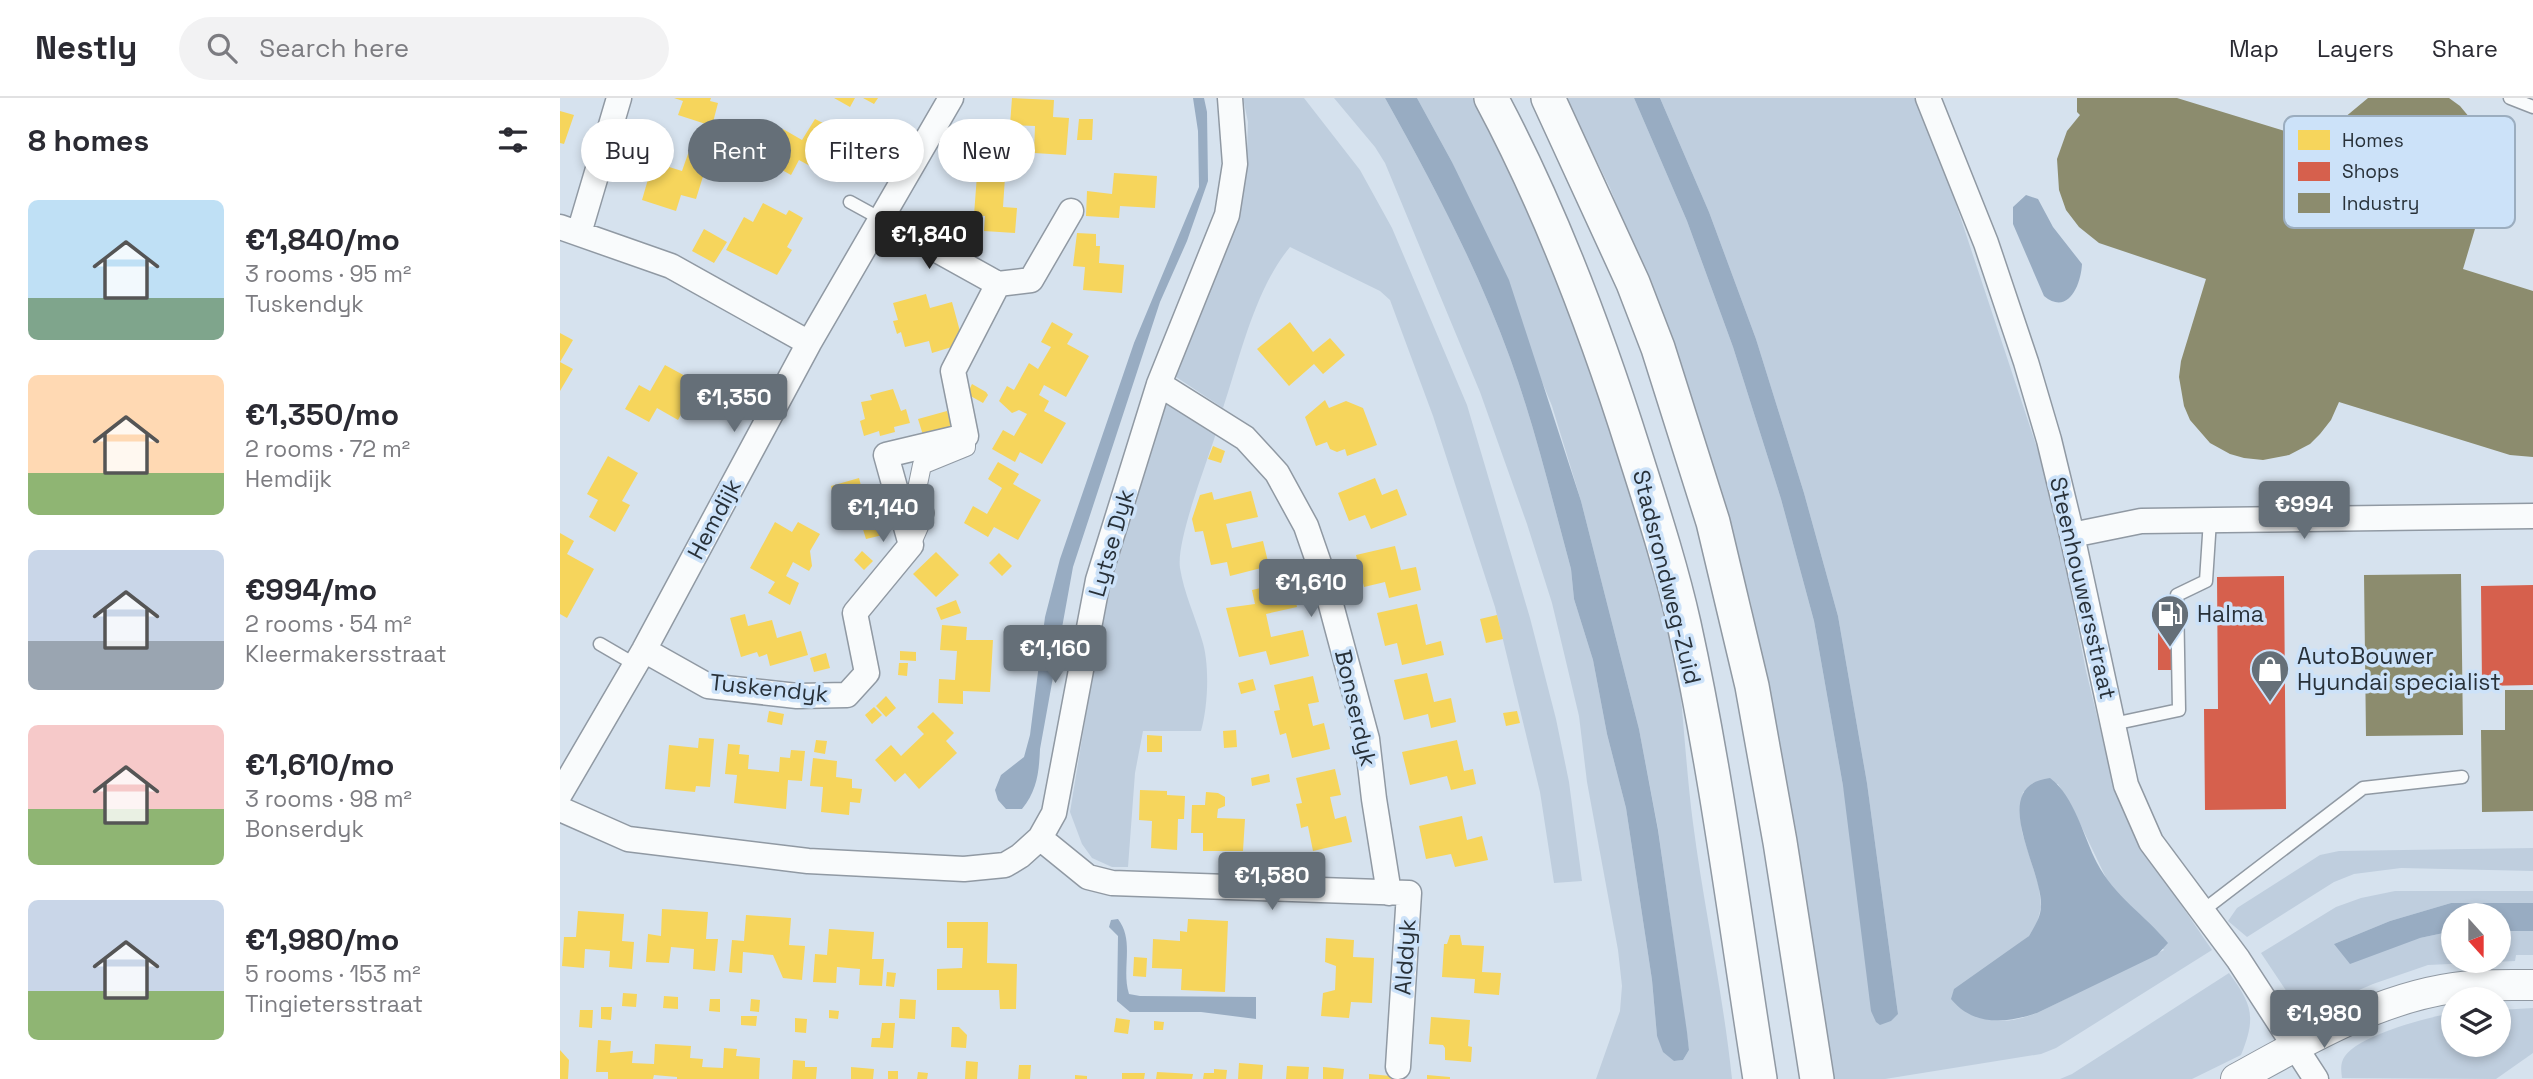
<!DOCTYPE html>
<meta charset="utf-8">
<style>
body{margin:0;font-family:"Space Grotesk",sans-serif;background:#f2f2f3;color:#2b2b33;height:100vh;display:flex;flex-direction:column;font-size:26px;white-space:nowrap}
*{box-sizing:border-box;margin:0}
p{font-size:23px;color:#7c7c81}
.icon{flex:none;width:38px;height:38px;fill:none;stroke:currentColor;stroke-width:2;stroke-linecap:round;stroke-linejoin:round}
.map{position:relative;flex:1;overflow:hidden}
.sheet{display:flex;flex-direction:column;background:#fff;width:560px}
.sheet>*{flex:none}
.top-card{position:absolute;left:21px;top:21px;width:665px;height:63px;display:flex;gap:14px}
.needle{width:46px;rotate:159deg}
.controls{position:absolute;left:1881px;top:805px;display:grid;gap:14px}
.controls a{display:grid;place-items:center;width:70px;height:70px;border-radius:50%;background:#fff;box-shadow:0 4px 10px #0003;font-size:35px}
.price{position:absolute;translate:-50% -60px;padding:0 16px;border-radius:7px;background:#656f78;color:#fff;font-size:23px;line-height:46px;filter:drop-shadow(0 2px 4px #0008)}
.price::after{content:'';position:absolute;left:50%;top:42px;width:21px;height:16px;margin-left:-10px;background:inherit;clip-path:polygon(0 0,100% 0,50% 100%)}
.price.active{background:#222;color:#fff}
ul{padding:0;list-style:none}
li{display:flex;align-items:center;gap:21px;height:175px;padding:0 28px}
li span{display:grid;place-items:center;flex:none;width:196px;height:140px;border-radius:10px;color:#555}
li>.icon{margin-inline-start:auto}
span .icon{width:84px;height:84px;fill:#fffc;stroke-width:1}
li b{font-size:30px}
h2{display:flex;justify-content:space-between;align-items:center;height:84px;padding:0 28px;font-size:30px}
.pill{padding:0 24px;border-radius:32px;background:#fff;box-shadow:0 4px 10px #0003;font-size:24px;line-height:63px}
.pill.active{background:#656f78;color:#fff}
header{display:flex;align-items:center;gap:42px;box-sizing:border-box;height:98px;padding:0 35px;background:#fff;border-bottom:2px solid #e1e1e2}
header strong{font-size:33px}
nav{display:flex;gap:38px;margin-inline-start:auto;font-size:24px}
.search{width:490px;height:63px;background:#f2f2f3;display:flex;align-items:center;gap:18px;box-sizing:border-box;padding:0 24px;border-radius:38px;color:#7c7c81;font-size:26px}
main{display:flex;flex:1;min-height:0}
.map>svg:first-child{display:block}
</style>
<header>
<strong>Nestly</strong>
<div class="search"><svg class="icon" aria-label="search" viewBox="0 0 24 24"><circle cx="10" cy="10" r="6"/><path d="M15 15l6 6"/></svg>Search here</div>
<nav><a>Map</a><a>Layers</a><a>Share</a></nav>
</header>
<main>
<section class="sheet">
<h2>8 homes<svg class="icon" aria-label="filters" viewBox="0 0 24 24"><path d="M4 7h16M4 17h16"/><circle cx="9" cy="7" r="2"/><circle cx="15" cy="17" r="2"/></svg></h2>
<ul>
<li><span style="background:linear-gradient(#bfe0f5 70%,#7fa58c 0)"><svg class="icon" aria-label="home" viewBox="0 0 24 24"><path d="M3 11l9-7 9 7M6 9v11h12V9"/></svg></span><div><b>€1,840/mo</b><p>3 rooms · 95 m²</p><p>Tuskendyk</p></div></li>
<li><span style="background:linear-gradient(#ffd9b3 70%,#8fb573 0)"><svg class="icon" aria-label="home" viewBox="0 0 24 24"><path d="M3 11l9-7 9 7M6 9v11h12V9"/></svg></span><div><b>€1,350/mo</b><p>2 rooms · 72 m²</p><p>Hemdijk</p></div></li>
<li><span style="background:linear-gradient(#c9d6e8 65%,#9aa5b1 0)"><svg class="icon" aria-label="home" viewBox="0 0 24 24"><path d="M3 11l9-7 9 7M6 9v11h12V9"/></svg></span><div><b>€994/mo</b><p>2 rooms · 54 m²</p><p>Kleermakersstraat</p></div></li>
<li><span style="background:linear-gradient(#f6c9c9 60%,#8fb573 0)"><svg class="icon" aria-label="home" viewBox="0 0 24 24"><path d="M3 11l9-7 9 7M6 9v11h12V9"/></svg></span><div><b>€1,610/mo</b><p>3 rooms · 98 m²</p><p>Bonserdyk</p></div></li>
<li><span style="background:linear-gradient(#c9d6e8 65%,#8fb573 0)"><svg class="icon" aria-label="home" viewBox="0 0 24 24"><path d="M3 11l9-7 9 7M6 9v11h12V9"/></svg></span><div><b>€1,980/mo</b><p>5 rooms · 153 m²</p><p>Tingietersstraat</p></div></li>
</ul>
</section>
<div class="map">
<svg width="1973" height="981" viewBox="0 0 1973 981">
<rect width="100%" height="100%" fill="#d6e2ee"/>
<path fill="#bfcede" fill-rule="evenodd" d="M683,0H744L800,72L832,130L907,307L970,520L996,621L1009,684L1022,783L994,785L980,694L935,509L873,318L830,202L820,193L730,149C695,191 680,259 663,310L613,277L679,109L687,53L688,24Z
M774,0H825C872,84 917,169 950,260C975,329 992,401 1011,471L1014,501L1033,562L1047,636L1066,710L1092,882L1097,938L1114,963L1123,962L1129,952L1098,731L1079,631L1021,403L992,308L892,64L857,0H916C984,131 1038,271 1079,413C1089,448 1103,484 1110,520C1123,587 1124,657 1133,725C1144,810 1163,895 1172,981H1036L1060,913L1062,888L1058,852L1027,684L1019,618L992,505L967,426L920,294L825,65L815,49Z
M1006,0H1074L1127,123L1173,249L1221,401L1254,523L1283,688L1338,916L1307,685L1278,518L1244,395L1196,241L1149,114L1100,0H1357L1387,79L1491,392L1526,573L1549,667L1565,717L1576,741L1652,852L1496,950L1481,956L1325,981H1274L1191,505L1168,426L1088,187L1050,90ZM1498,686L1513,711L1548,784L1604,852L1477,915C1455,923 1443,926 1419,919L1457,848L1469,838L1477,825L1481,809L1479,789L1462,734L1460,711L1463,694Z
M603,301L656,335C647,365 616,442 620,470C624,495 635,518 642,542C650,566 648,609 641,633H583L575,675L568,769H552L532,760L522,746L510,714L535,562L541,513Z
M1973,750V773L1841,770L1794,776L1774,784L1687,839L1668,823L1677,810L1760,757L1779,753Z
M1835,793H1973V805H1891L1830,823L1774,846L1860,840L1893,833L1894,863H1939V833H1973V857H1956L1955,863L1868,867L1813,886L1757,910L1746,911L1731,900L1701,855L1776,809L1801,800Z
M1669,875C1693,907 1696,920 1681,957L1632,981H1500L1512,976Z
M1973,910V955L1936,981L1782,980C1781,972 1780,965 1785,958C1800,937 1868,919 1893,915L1894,947H1939V912Z"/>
<path fill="#98acc2" d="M633,0H644L647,14L648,83L627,143L600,204L513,469L480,651C479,674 477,693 462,711H446L438,702L435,692L441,677L464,659L470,637L485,519L500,461L574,245L639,89L638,33Z
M825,0H857L892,64L949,182L1021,403L1079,631L1098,732L1127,934L1129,952L1123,962L1114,963L1103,954L1097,938L1092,882L1066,710L1047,636L1033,562L1014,501L1011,471C992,401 975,329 950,260C917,169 872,84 825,0Z
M1074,0H1100L1149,114L1196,241L1244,395L1278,518L1307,685L1338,916L1331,923L1320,927L1316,924L1311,913L1283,688L1254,523L1221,401L1173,249L1127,123Z
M1466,97L1478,101L1493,129L1522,166C1521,187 1508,218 1484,198L1453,126V109Z
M1490,680C1515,699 1523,738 1537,765C1554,798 1585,817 1608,845L1597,857L1477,915C1447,925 1414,929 1391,901L1394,891L1469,838C1474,829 1481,819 1481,808C1483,771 1426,688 1490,680Z
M1891,805H1973V833H1939V817H1894L1893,833L1860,840L1790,866L1774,846L1830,823Z
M558,821C575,843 561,871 569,896L580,898L696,899V921L641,914H570L557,903L558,838L549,829L551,822Z"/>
<path fill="#f6d55c" d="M114,0H151L150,3L158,5L152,28L118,17L123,3Z
M274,0H295L290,9Z
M303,0H318L314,6Z
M452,0L494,2L493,19L509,20L506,57L474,55L475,28L450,27Z
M0,13L14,17L4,46L0,45Z
M255,21L269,28L264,37L272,42L279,37L294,46L290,53L287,52L272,80L239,62L231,77L204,62L223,31L242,42Z
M519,21H533L532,42H517Z
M163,30L181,35L178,46L159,41Z
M188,50L202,59L197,68L183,59Z
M129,53L149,59L136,101L121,97L116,113L82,102L93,64L122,73Z
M554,75L597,78L595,110L560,108L559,120L526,118L527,93L552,96Z
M417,77L445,79L443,109L457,110L455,135L424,133L425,118L414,117Z
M203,105L226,117L229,112L243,120L227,149L232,152L217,177L166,152L184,119L193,124Z
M144,131L167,144L154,165L132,153Z
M517,135L536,136V148H540L539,165L564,167L562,195L523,192L525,169L513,168Z
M366,196L370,210L392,204L401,237L395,248L372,255L369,243L345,249L341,234L337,236L333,223L338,222L333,205Z
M492,224L513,236L507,246L529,258L506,299L484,287L479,297L489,303L484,313L506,325L482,366L460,354L455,364L432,351L443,332L454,338L467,316L459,312L452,315L439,303L447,288L454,292L469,265L478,271L491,249L481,244Z
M730,224L753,254L770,240L785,257L763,276L754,266L729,288L697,251Z
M0,235L13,242L0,264Z
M0,264L13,271L0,293Z
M105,267L138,285L118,322L97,310L89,324L65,311L79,287L90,293Z
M412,286L426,294L428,297L423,305L407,296Z
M333,291L341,313L346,311L350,325L334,329L335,334L320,338L319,333L304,338L300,323L305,321L301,304L312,302L310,297Z
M765,302L769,310L786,303L803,310L817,347L787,358L785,351L777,354L770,351L767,344L756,348L745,319Z
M387,313L392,329L363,337L358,321Z
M653,348L665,353L661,365L648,361Z
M48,358L78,375L62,403L70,407L55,434L29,419L38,402L27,396Z
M438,364L459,376L453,386L481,402L458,442L434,429L428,439L404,425L413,408L427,416L442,390L428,381Z
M299,380L308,414L320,411L327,436L306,441L300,422L279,428L271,388Z
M815,380L822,397L837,391L847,417L811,431L805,417L789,423L778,395Z
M691,393L698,419L666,426L672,450L703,443L709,468L670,478L667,464L651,467L643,433L635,434L632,421L640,397L652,394L654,402Z
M215,424L232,434L238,424L260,436L250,453L252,468L249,473L233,464L226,478L239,485L230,507L208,495L215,484L190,470Z
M0,435L14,443L7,456L34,471L7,520L0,516Z
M835,448L841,472L856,469L861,492L829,500L825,484L804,489L796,457Z
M302,453L313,463L304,472L294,462Z
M376,454L399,477L376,499L353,476Z
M439,455L452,468L442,478L429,465Z
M731,483L737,509L706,516L711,539L743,532L749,558L710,567L706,553L679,559L666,510L695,506L692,492Z
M396,502L401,515L381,522L376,510Z
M857,506L866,547L881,543L884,557L842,567L837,545L825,548L817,515Z
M185,516L188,528L212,522L217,540L241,533L248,557L210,568L207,556L199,559L197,554L181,559L170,520Z
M937,517L943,541L926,545L920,521Z
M382,527L407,529L406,542H433L430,594L403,593V606L378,605L379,581L395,582L397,553L380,552Z
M340,553L356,554V563L340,562Z
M266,555L270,570L254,574L250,560Z
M339,565H348L347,578L338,577Z
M867,575L874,604L891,600L896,624L871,630L868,616L844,622L834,582Z
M753,578L759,604L748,606L753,628L764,625L770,651L732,660L726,635L720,637L714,613L720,612L714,587Z
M693,581L696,592L681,596L678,585Z
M326,598L336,610L326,619L316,608Z
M314,609L322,617L312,626L305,617Z
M209,613L224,616L222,627L207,624Z
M957,613L960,625L946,628L943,615Z
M373,614L394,635L386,643L397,655L359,691L345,675L335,684L315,662L331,647L341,658L364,636L357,629Z
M676,632L677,649L664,650L663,633Z
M587,637L602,638V654H587Z
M139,640L154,641L150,689L136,688L135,694L105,691L109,647L138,650Z
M256,642L267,643L265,656L254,654Z
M897,642L904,673L913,671L916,686L891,692L887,678L850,687L842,654Z
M168,646L180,647L179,656L189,657L188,671L219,674L220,659L230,660L231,652L245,653L242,683L228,682L226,711L174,705L177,677L165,676Z
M253,660L277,663L276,679L292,681V690L302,691L300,705L290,704L289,717L261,714L263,689L250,688Z
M775,671L781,697L770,699L775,721L786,718L792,744L753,753L748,728L741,730L739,718L736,706L742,705L736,680Z
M709,676L710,684L692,688L691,680Z
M580,692L607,693V697L625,698L624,721H618L617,752L591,750L592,723L579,722Z
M646,694L658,695L665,699V708L658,711L657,720L685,721L683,753H643V735H631L632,707H645Z
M902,718L907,742L922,738L928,762L895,769L891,756L866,761L859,728Z
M102,811L148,814L146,841H158L155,873L133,871L134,851L111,849L109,865L86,864L88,836L101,838Z
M18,813L64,816L62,843L74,844L72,871L49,869L50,853L25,851L24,870L2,868L4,839H16Z
M186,817L231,820L229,847L245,848L242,882L223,880L213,857L183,854L182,875L169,874L172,842L184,843Z
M628,821L668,823L665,894L621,892L622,871L592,870L593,841L620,843V833L627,834Z
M387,824H428L427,865L457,866L456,911H440L439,892H377V871L402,870L403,850H387Z
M269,831L314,834L312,861H324L322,888L299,887L300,871L277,869L276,885L253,884L255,856L267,857Z
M890,837H900L902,847L924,848L922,874L941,875L939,897L914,895L915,881L882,879L884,846H887Z
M766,840L794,842L793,859L814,860L812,905L791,904L789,920L761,918L763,895L775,892L776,868L765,864Z
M574,859L587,860L586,879L573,878Z
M327,874L336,875L334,889L326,888Z
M63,895L77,896L76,909L62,908Z
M104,898L118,899V911L103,910Z
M150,901H160V914L149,913Z
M191,901L200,902L199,914L190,913Z
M340,901L356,902L355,921L339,920Z
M41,909H52L51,922L41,921Z
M20,912H33L32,930L19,929Z
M269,912L279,913L278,921L269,920Z
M181,918H197L196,928L181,927Z
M871,919L910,922L908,948L912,949L911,964L885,962V950L883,947L869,946Z
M235,920L247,921L246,935L235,934Z
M556,920L570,922L568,936L554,934Z
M594,923L604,924L603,932H594Z
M322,925H335L333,950L311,949L312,940H320Z
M392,929H399L407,937L406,950L391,949Z
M38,942L51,943L50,955L73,953L72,965L94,966L95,946L131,948L130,960L143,961L142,969L163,970L164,950L177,951L176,958L200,960L199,981H117V979L94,977L93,981H48V974H36Z
M0,952L9,962L8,981H0Z
M233,962L245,963V969H257L256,981H232Z
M406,963L418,964L417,981H405Z
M679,965L703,967L702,981H678Z
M459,967H471L470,981H458Z
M727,968L749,969L748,981H726Z
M291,969L314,971L313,981H291Z
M763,969L784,971L783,981H763Z
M654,971L667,972L666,981H643L644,975H654Z
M328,973H338V981H328Z
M358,974L368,975L367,981H357Z
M597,974L633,976L632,981H596Z
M562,975H585L584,981H562Z
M809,976L831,978V981H809Z
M515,977L527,978V981H515Z
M867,977L890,979V981H867Z"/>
<path fill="#d6604d" d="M1724,478L1726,711L1645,712L1644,611H1658L1657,479Z
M1973,487V587L1922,588L1921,488Z
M1598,525H1622V572H1598Z"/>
<path fill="#8c8c6e" d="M1517,0H1617L1770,47L1784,20L1808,0H1889L1900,8L1920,32L1928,56L1930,72L1926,94L1903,171L1973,193V359L1950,357L1779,304L1771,322L1760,336L1750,346L1729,357L1703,362L1684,360L1670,356L1650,345L1630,322L1624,308L1619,279L1621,263L1646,181L1539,145L1519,129L1506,112L1499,92L1497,61L1507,33L1520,17L1517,14Z
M1901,476L1903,637L1806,638L1804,477Z
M1945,592H1973V713L1922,714L1921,632H1945Z"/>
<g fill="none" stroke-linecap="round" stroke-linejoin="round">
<g stroke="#9099a3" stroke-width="15">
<path id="service" d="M1950,0L1973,9
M290,104L321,121
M40,546L76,567
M1553,626L1619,612L1617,497L1646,483L1650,422
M1641,814L1803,690L1902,679"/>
</g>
<g stroke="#9099a3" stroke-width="20">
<path id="pedestrian" d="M351,447L365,415L357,391L362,367L406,349V338"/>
</g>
<g stroke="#9099a3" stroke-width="27">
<path id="minor" d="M1368,0L1426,145L1466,264L1489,342L1512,437L1566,687L1591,744L1678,861L1756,981
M321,121L438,186L471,182L511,113
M0,129L111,168L249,245
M19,135L59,0
M599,286L685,340L717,375L746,428L763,477L807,641L814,701L829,795
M1512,437L1581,423L1973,418
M84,552L148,588L237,598L287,597L307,575L295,515L351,447L326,357L406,338L393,273L438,186
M0,696L84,552L249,245L391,0
M0,711L68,741L248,763L404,771L445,767L460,758L480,740L494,715L538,482L599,286L667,117L675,66L670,0
M480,740L528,779L552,785L849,795L838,969"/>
</g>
<g stroke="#9099a3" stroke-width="32">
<path id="tertiary" d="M1676,981C1743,944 1816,901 1893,890C1919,886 1947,887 1973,887"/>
</g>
<g stroke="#9099a3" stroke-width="36">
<path id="secondary" d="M931,0C991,112 1036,232 1074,353C1092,410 1111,468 1124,526C1157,676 1176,830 1200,981
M988,0L1073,185L1098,250L1153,424L1192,588L1220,744L1257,981"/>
</g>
<use href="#service" stroke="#f9fbfc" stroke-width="12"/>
<use href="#pedestrian" stroke="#f9fbfc" stroke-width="18"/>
<use href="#minor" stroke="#f9fbfc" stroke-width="24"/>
<use href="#tertiary" stroke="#f9fbfc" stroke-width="30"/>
<use href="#secondary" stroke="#f9fbfc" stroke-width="33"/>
</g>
<defs>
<g id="fuel-pin" transform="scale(2.0125)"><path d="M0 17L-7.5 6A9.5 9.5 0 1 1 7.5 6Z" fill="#656f78" stroke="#cce2f9"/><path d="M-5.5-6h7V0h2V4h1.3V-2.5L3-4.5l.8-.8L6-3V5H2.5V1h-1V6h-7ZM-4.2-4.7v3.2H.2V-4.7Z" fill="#fff"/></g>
<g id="shop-pin" transform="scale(2.0125)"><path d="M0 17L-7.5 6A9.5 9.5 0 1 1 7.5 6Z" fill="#656f78" stroke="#cce2f9"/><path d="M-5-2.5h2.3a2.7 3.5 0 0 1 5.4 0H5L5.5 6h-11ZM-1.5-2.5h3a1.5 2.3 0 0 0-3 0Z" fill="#fff"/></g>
</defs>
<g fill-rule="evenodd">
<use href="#fuel-pin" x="1610" y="516"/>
<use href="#shop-pin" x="1710" y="571"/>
</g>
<g text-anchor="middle" stroke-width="7" stroke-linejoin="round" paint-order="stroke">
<g font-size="23" fill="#283139" stroke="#cce2f9">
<text transform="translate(154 421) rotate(-62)" y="8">Hemdijk</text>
<text transform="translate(551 445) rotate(-74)" y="8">Lytse Dyk</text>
<text transform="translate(1107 479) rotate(76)" y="8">Stadsrondweg-Zuid</text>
<text transform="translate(1523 490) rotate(77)" y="8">Steenhouwersstraat</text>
<text transform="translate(209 590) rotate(6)" y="8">Tuskendyk</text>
<text transform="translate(796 610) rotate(77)" y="8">Bonserdyk</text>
<text transform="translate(845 859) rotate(-86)" y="8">Alddyk</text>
</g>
<g font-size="23" fill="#283139" stroke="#cce2f9" text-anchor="start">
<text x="1637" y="524">Halma</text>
<text x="1737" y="566">AutoBouwer<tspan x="1737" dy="26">Hyundai specialist</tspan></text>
</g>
</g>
<rect x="1724" y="18" width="231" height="112" rx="10" fill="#cce2f9" stroke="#9badbf" stroke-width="2"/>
<rect x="1738" y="32" width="32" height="20" fill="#f6d55c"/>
<rect x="1738" y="64" width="32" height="19" fill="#d6604d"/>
<rect x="1738" y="95" width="32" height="20" fill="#8c8c6e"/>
<g font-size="19" fill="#283139">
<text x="1782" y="49">Homes</text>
<text x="1782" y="80">Shops</text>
<text x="1782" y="112">Industry</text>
</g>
</svg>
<div class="controls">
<a><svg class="needle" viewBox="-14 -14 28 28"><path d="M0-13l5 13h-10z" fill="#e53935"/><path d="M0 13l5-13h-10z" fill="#7c7c81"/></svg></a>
<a><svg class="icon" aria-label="layers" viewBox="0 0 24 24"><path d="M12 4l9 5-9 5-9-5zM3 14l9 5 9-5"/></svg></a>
</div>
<b class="price active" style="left:369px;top:173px">€1,840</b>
<b class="price" style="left:174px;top:336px">€1,350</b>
<b class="price" style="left:1744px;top:443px">€994</b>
<b class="price" style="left:323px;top:446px">€1,140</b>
<b class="price" style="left:751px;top:521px">€1,610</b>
<b class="price" style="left:495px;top:587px">€1,160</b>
<b class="price" style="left:712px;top:814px">€1,580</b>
<b class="price" style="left:1764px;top:952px">€1,980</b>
<div class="top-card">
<a class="pill">Buy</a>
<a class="pill active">Rent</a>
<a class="pill">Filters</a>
<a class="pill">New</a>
</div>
</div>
</main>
